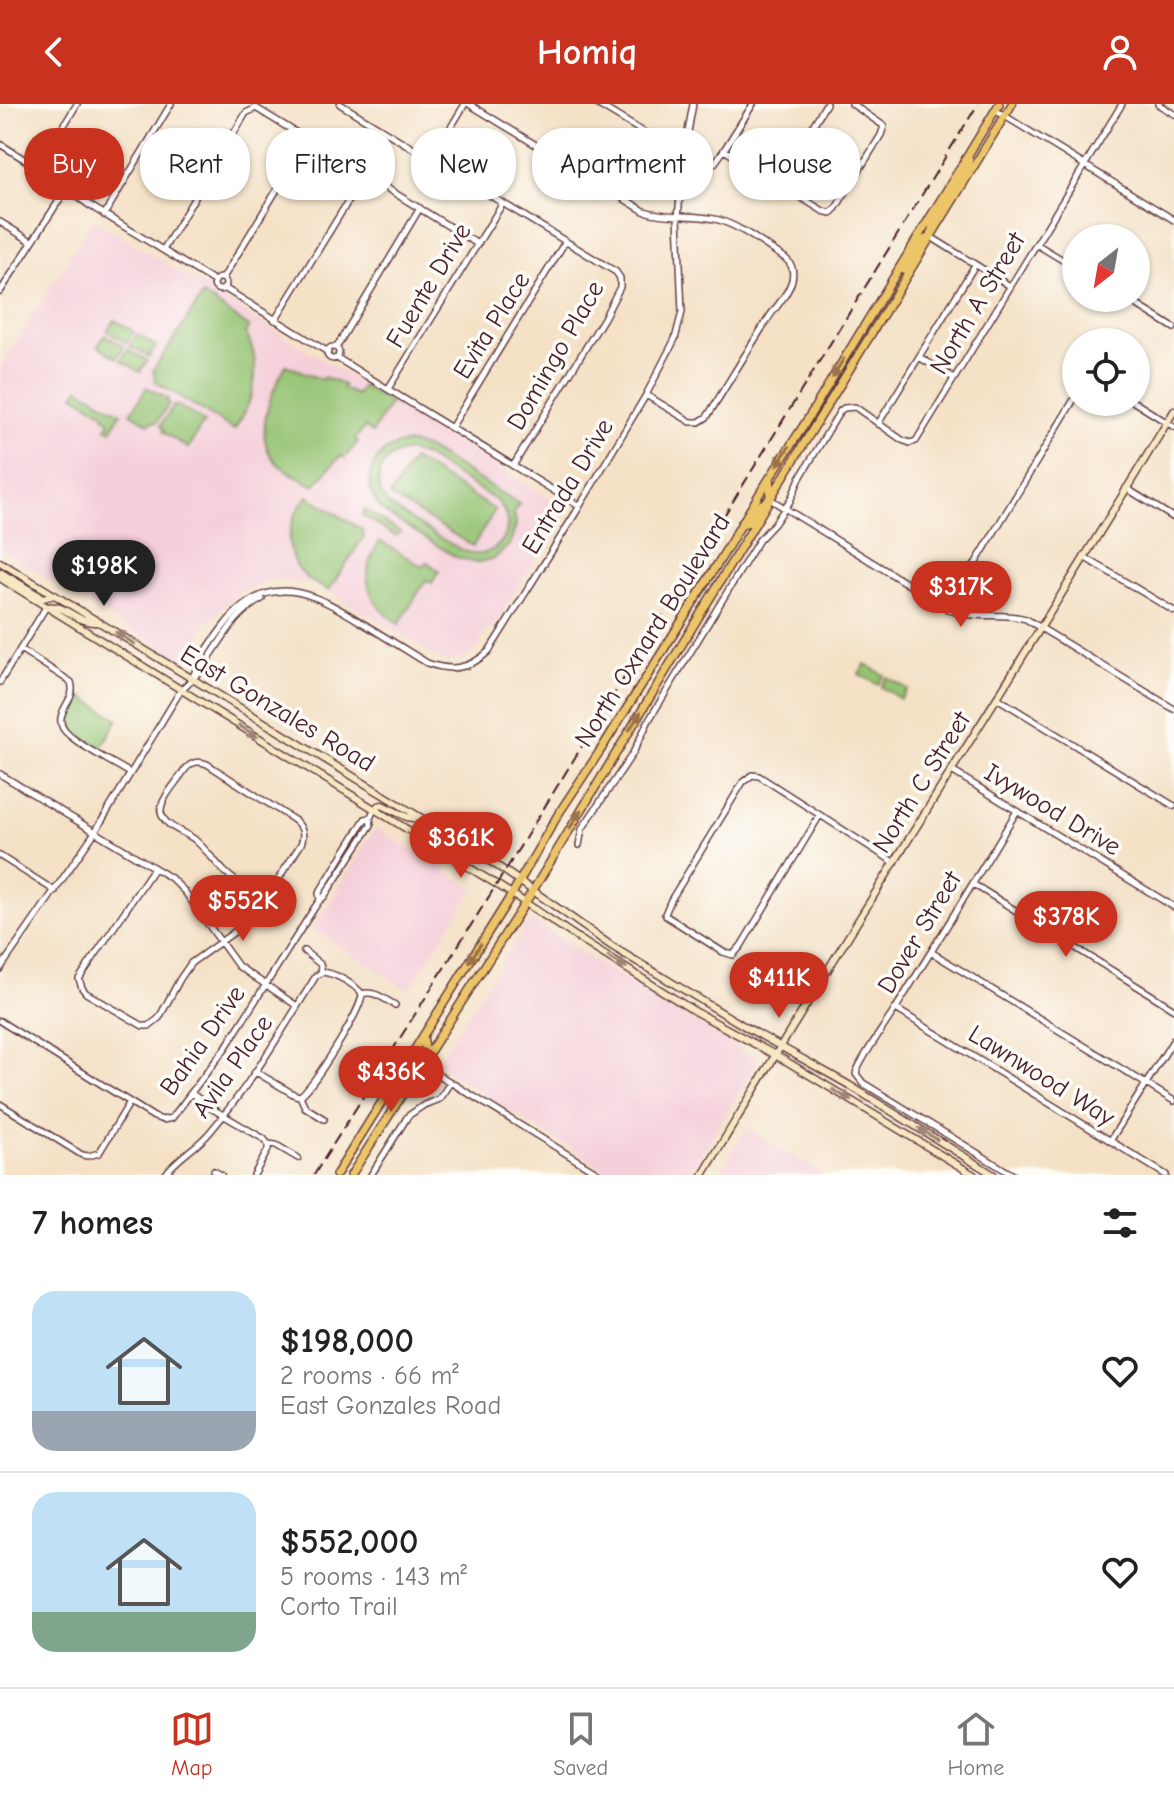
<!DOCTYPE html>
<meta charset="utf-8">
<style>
body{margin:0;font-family:"Comic Neue",sans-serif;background:#f6f6f6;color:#222;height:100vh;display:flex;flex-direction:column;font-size:30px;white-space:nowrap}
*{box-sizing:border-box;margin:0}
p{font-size:26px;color:#767676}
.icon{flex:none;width:44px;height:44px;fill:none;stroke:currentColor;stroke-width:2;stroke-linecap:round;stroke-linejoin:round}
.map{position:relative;height:1071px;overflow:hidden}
.panel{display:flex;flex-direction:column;background:#fff;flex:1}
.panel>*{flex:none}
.hud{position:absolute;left:24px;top:24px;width:1126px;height:72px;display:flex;gap:16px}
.needle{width:52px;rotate:211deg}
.buttons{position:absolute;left:1062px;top:120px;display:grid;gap:16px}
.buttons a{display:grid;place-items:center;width:88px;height:88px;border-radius:50%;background:#fff;box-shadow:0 2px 6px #0004;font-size:40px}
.price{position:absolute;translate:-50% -68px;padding:0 18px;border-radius:28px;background:#c8321e;color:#fff;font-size:26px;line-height:52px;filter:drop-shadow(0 2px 4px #0008)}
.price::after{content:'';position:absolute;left:50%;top:48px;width:24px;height:18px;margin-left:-12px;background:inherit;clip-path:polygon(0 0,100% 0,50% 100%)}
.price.active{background:#222;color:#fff}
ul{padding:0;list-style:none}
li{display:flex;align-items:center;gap:24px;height:200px;padding:0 32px}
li+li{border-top:2px solid #e0e0e0}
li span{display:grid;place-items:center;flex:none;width:224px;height:160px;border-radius:24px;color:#555}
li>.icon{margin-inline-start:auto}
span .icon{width:96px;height:96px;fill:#fffc;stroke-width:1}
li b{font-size:34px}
h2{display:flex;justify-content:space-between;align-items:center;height:96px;padding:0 32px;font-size:34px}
.tag{padding:0 28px;border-radius:32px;background:#fff;box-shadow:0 2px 6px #0004;font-size:28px;line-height:72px}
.tag.active{background:#c8321e;color:#fff}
header{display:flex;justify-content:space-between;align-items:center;height:104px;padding:0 32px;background:#c8321e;color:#fff;font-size:36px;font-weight:800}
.menu{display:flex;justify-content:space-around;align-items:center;height:112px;border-top:2px solid #e0e0e0;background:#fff;font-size:22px;color:#767676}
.menu a{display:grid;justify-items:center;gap:4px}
.menu .active{color:#c8321e}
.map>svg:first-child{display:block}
</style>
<header><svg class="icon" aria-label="back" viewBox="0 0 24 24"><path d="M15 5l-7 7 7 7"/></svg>Homiq<svg class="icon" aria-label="person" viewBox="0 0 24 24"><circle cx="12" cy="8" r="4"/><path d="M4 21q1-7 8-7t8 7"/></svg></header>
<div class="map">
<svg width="1174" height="1071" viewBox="0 0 1174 1071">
<rect width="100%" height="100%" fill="#fdfcf7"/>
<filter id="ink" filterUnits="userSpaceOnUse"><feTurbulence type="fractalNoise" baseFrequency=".0125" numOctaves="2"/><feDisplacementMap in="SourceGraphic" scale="16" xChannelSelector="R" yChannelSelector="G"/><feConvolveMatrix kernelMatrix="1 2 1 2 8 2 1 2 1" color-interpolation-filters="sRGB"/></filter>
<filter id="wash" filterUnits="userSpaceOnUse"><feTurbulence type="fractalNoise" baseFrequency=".006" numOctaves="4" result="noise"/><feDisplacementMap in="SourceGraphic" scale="32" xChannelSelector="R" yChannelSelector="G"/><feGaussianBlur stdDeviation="1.8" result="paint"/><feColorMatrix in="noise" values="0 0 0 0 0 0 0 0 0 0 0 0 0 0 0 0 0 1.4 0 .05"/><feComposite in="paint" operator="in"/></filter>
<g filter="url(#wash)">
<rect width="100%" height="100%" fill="#f4e1c6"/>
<path fill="#f5cfd9" d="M93,115L563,403L564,408L561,413L557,415L550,426L551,431L492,525L487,526L480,536L481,542L464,554L450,557L442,556L328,487L316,482L290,478L285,474L265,477L261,481L239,490L223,502L211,517L206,519L200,528V535L187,556L182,557L69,488L68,482L55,475L50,476L0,445V263Z
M378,725L474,784L409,886L313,825L374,726Z
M534,817L577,846L755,955L756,961L689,1071H613L442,964L440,957L442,951L527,819Z
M747,1024L824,1071H718Z"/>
<path fill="#94c372" stroke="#6f714e" stroke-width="2" fill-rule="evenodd" d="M203,191L249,223L245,228C264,261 254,297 234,326L156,278L153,267Z
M115,216L134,227L127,239L107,227Z
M137,230L156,242L149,253L130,242Z
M105,231L124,242L117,254L98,242Z
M128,245L147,257L140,268L121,256Z
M286,261L322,276L324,273L344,281L343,285L357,291L362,282L390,299L372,329L365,323L355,335L358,338L344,354L340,352L314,382C304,376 284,367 276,358C251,333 272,286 286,261Z
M147,283L168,295L166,297L169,299L157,318H151L149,320L131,309Z
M79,284L121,309L111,326L106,324L110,317L104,313L105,310L74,291Z
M177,301L204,318L188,344L163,328L164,326L161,321L173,302L175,303Z
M410,339L429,345L519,400L514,408L516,421L510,440L495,454L476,459L456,453L388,411C355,386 369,341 410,339ZM409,347L425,352L497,397C506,407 510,419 505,432C500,443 487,451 475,450C460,449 403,411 388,400C369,378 380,350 409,347Z
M413,355L495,406L473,442L390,392Z
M308,392L362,426L364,432L329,486C321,483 313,479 306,473C281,451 287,415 308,392Z
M365,406L400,428L398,431L395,432L362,411Z
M380,437L423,463L427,458L439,467L432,479L426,476L399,520C366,498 358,470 380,437Z
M865,560L884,571L878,581L859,570Z
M887,573L907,585L900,595L881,583Z
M81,592L118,615L101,644C89,637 71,629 67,616Z"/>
</g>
<g filter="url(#ink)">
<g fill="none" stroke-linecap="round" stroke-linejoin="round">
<g stroke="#643c42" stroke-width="8">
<path id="street" d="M340,0L616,168L620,174V183L604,214L513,362
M469,0L644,107C669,115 694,109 719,116C742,123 764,141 785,154C792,160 794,166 792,176C788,192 774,204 766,218C746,249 727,281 707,313L699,318H691L646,291
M597,0L673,46L709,60H714L724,46L753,0
M1158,0L1174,10
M995,6L1174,116
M0,40L38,64L89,101L215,178
M724,46L823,107L831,109L836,104L881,31L884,22L852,0
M431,56L465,0
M38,64L77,0
M778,79L826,0
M104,111L171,0
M0,118L31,137
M931,133L1010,182
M1036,140L1076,164
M163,146L246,9L256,4L476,139
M223,174L308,35
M214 180a6 6 0 1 1 12 0a6 6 0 1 1-12 0Z
M224,184L328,248
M0,188L67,84
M1126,194L1174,224
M275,216L365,70
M327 249a6 6 0 1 1 12 0a6 6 0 1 1-12 0Z
M336,244L420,104
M919,253L954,274
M337,254L579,402
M388,285L503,99
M1134,298L1174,323
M878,320L975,161
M451,324L565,138
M1126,384L1174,414
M770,395L948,505C973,517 1000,507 1026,515L1174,605
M1084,453L1174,507
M948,505L1076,292
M20,545L71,578C76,594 63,600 61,614C60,621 64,627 69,631C86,646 111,657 130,669
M192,576C198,557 211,539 223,523C268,464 313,488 364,520C385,533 406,546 427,559C451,568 470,565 489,547L575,410L646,291L675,235L682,208L678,113L684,50L693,0
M0,578L46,503
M997,594L1174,702
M952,667L1174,803
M0,670L171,774L185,788L238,862L297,902
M820,711L741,842L733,851L723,848L666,812L665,810L671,796L743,678L752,671L759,672L895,759
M579,741L582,725L633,649L649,616L759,436L774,420L790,397L800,374L840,307L844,304L855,303L902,336L910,339L916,337L1122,0
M0,752L55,787
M154,764L79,875L82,884L86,889L143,922H149L159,914L180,875L191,859L244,821L255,811L301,740C305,730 303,723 294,716L207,660C195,655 188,660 182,670C175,680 160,696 161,708C163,722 184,728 194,735C205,744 214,757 224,767C236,779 251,787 265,796
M973,780L1174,905
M320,796L319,789L365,715L370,714L374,706
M304,847L320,860L322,868C335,869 354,880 362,890
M931,848L1174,997
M0,865L95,728L181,586C187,580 194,574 199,568C220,542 231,511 262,495
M362,890C374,886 384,895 395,901
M896,905L1166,1071
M0,917L154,1013L163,1016L172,1014L226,943L315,803L320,796L324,793L371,721L370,714
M421,960L601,1071
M256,968L295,991L300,992L305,1003L324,1015
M191,989L211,1004L264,1035L268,1040L276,1041L298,1054
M300,992C313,983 362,906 362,890
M0,1000L82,1051L88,1052L99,1049L130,998
M1110,1037L1174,935
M214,1067L221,1071
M165,1071C177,1053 196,1045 210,1028C251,980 283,925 316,872L322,868
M254,1071L268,1046V1040
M371,1071L408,1012L424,1001L439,995L450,979
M1013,1071L863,979L856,970C858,958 886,920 894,907C936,841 976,774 1017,707"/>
</g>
<g stroke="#643c42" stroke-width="9">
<path id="secondary" d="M0,458L433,721L505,767L613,843L744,922L849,981L994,1071
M0,468L43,494L55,491
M0,474L512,790L587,840L696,908L786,957L974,1071
M47,503C66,499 75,520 98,518
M374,706L378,702L382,701L407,713L419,715
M703,1071C856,814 1019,563 1174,307"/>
</g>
<g stroke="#643c42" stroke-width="10">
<path id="primary" d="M931,132L933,119L967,62L969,55
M903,166C911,154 917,136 931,133
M741,420L750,418L759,402L770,395C769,386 772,381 770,373
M420,958L419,955L425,944L423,932
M395,978L403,977L416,962
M336,1071L512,790L559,709L600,647L720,456L760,389L804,321L999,0
M351,1071L532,788L770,395L1012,0"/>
</g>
<use href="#street" stroke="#fff" stroke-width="5"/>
<use href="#secondary" stroke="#f7e8c3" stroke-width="6"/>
<use href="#primary" stroke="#ecc569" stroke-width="7"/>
<path stroke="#4a1f2b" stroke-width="2" stroke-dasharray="12 6" stroke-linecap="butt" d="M314,1071L505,767L978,0"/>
</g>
<defs><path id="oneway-solid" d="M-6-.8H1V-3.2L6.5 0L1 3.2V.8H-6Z" transform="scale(2)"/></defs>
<g fill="#9b724a">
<use href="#oneway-solid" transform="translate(838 264) rotate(121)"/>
<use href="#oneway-solid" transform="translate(783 352) rotate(123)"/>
<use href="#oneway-solid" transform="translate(635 617) rotate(-58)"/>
<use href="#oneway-solid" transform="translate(575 716) rotate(-58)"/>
<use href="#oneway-solid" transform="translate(475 849) rotate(122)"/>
</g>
<g fill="#a08477">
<use href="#oneway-solid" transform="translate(125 534) rotate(-148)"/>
<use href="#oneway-solid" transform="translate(248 627) rotate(32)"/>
<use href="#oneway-solid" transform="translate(617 858) rotate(31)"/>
<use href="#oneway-solid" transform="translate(842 991) rotate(31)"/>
<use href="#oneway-solid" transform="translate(928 1030) rotate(-148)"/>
</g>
</g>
<g text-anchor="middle" stroke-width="7" stroke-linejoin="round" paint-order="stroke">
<g font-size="26" fill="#4a1f2b" stroke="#fdfcf7">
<text transform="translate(428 181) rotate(-59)" y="9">Fuente Drive</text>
<text transform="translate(977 199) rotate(-59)" y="9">North A Street</text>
<text transform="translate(491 221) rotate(-58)" y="9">Evita Place</text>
<text transform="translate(555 251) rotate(-60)" y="9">Domingo Place</text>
<text transform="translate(567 382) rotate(-59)" y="9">Entrada Drive</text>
<text transform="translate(652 526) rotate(-58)" y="9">North Oxnard Boulevard</text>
<text transform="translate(278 604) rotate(31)" y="9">East Gonzales Road</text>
<text transform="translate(921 678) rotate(-58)" y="9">North C Street</text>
<text transform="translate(1053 705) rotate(31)" y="9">Ivywood Drive</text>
<text transform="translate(919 828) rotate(-59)" y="9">Dover Street</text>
<text transform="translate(202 936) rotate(-55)" y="9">Bahia Drive</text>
<text transform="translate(232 962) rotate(-55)" y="9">Avila Place</text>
<text transform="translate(1042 971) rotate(32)" y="9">Lawnwood Way</text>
</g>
</g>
</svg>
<div class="buttons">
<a><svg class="needle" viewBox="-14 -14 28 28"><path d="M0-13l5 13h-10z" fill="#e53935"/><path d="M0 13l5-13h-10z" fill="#767676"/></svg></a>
<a><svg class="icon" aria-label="locate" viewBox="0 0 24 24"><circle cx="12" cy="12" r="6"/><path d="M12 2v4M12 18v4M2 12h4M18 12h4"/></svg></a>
</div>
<b class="price active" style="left:104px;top:504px">$198K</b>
<b class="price" style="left:961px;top:525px">$317K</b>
<b class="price" style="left:461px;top:776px">$361K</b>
<b class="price" style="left:243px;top:839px">$552K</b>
<b class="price" style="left:1066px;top:855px">$378K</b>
<b class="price" style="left:779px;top:916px">$411K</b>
<b class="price" style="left:391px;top:1010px">$436K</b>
<div class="hud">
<a class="tag active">Buy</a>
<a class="tag">Rent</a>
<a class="tag">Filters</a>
<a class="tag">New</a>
<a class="tag">Apartment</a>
<a class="tag">House</a>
</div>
</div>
<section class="panel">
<h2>7 homes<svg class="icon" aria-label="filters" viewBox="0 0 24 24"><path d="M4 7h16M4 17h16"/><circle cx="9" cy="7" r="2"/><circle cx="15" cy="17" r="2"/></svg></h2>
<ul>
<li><span style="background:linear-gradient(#bfe0f5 75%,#9aa5b1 0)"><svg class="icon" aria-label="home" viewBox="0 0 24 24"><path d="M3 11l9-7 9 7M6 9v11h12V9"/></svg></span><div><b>$198,000</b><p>2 rooms · 66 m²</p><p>East Gonzales Road</p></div><svg class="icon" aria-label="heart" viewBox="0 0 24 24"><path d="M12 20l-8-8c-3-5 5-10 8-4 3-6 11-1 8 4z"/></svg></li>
<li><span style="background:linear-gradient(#bfe0f5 75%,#7fa58c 0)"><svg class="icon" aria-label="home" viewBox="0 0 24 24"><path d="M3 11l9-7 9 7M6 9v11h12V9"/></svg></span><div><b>$552,000</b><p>5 rooms · 143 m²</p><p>Corto Trail</p></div><svg class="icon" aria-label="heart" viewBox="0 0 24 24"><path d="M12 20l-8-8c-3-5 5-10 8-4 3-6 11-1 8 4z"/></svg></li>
</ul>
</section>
<nav class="menu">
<a class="active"><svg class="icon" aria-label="map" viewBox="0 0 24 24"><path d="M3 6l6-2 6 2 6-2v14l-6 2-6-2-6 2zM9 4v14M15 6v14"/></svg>Map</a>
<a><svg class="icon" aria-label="saved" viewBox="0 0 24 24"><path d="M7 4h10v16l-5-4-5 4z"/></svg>Saved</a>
<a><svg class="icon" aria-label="home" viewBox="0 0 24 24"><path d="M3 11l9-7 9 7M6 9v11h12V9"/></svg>Home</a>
</nav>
